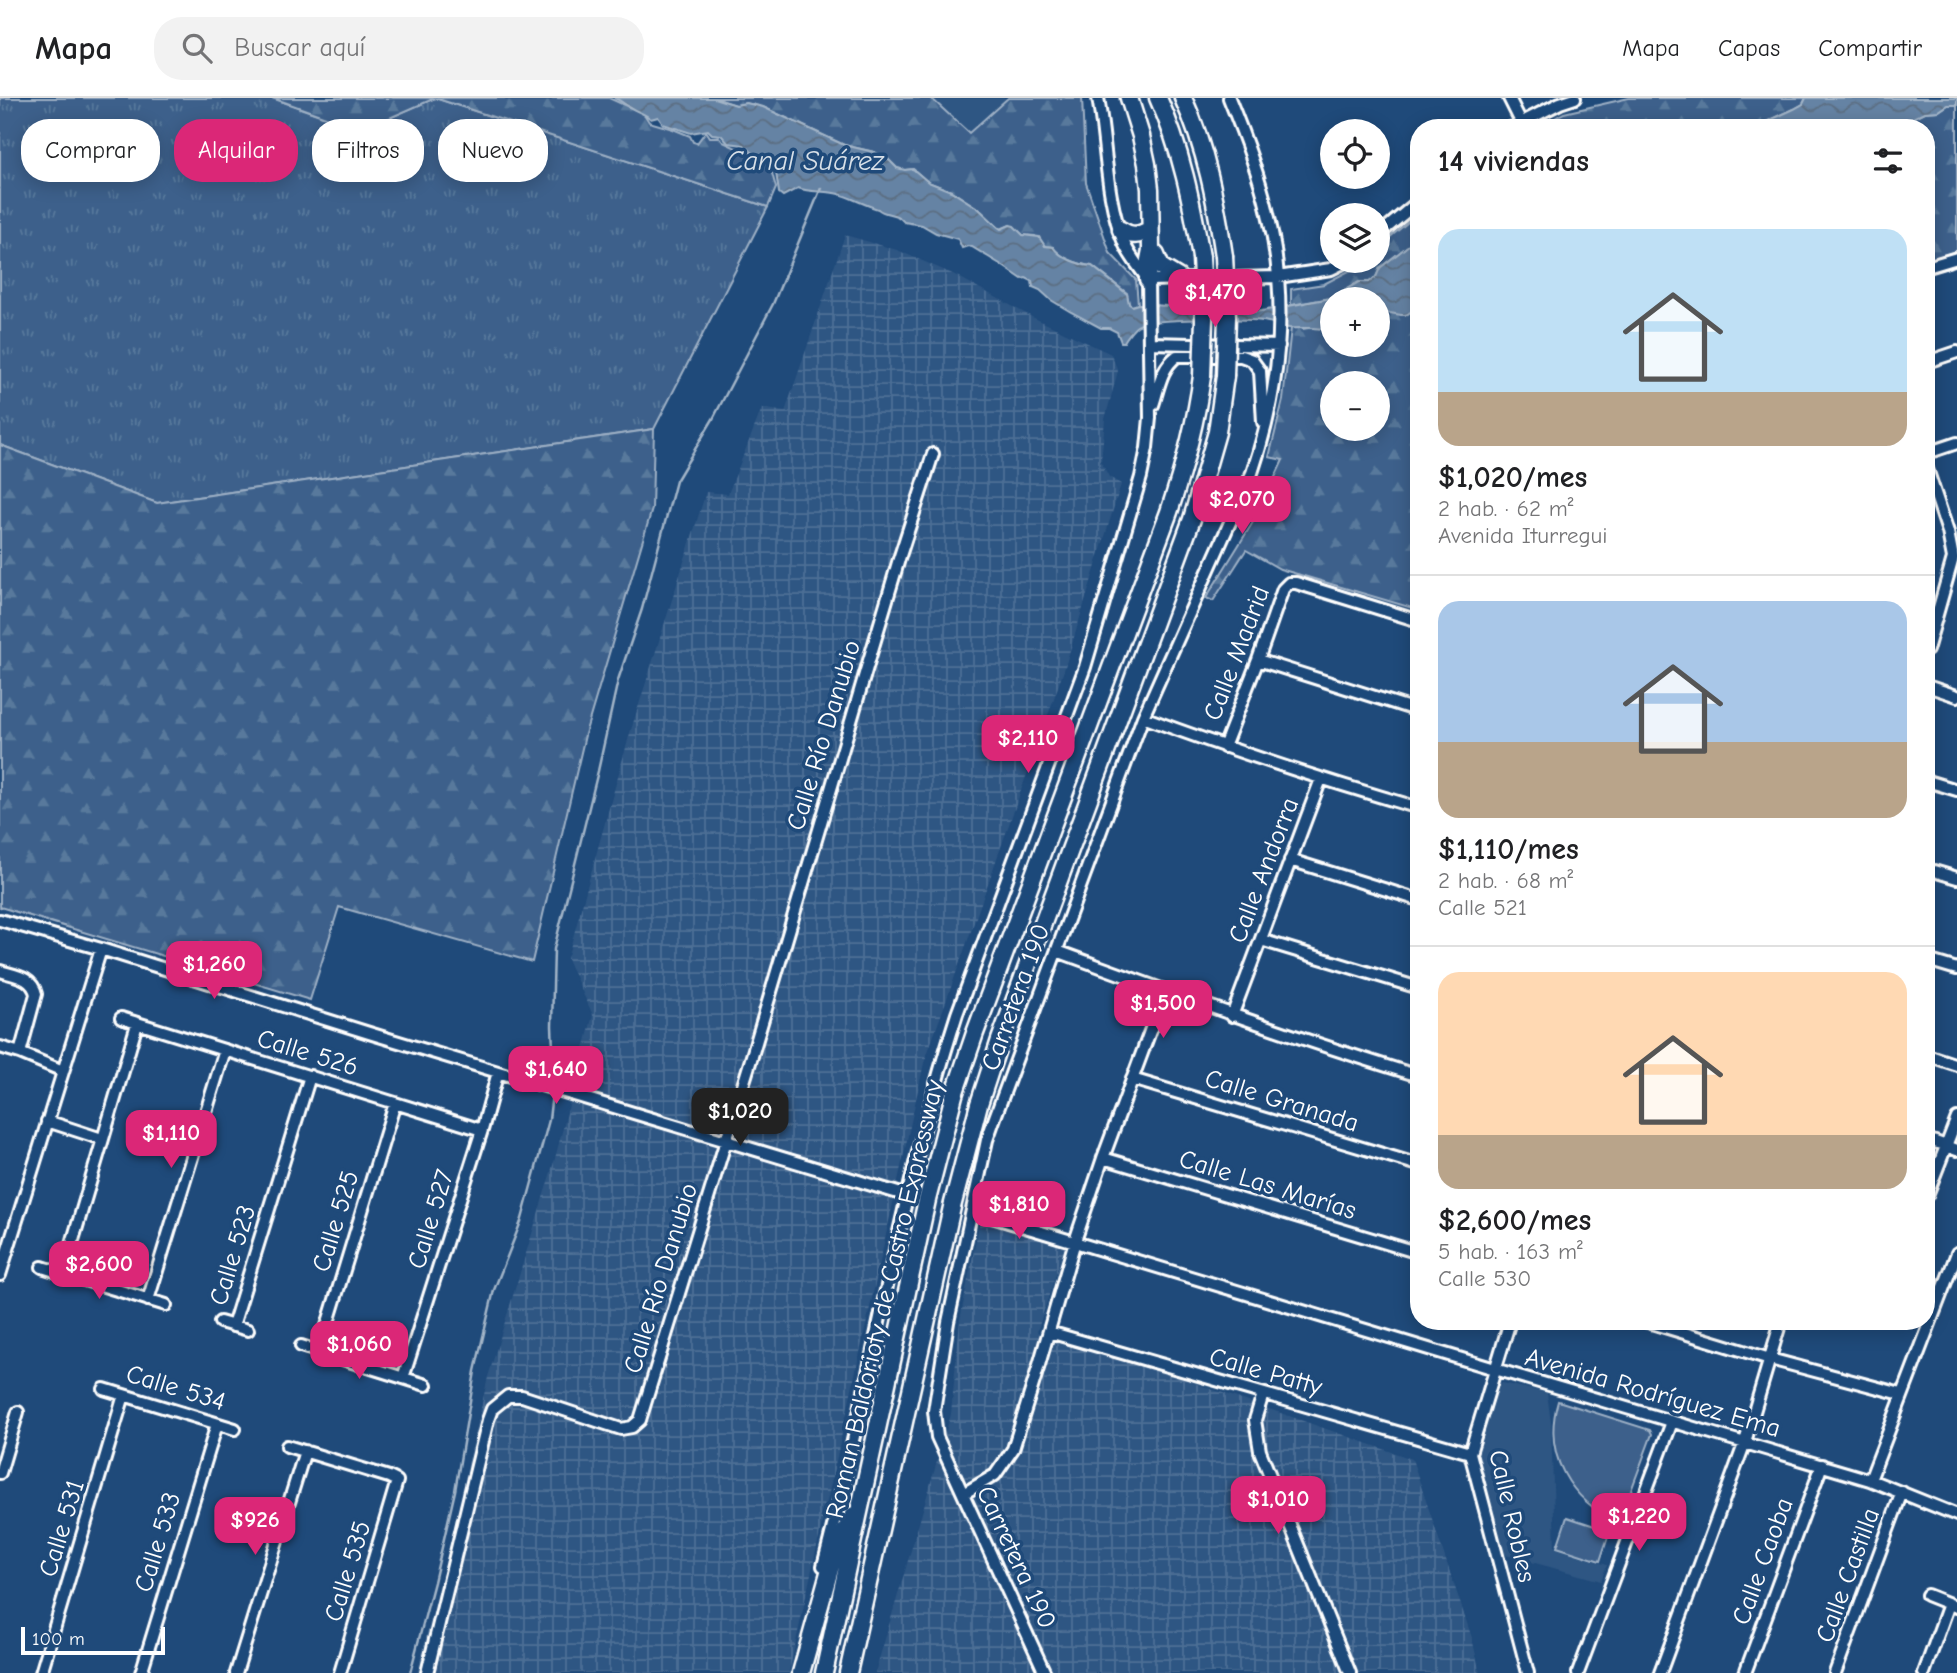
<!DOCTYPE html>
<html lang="es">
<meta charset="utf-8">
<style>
body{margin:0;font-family:"Comic Neue",sans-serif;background:#f2f2f2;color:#202124;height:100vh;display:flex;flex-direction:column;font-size:26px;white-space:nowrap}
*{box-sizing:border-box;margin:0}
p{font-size:23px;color:#757577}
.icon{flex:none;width:38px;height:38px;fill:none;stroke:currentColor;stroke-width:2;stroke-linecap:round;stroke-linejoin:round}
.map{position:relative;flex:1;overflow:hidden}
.details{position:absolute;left:1410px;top:21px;width:525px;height:1211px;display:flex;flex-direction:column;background:#fff;border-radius:28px;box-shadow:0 4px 18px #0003}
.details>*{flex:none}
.banner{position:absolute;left:21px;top:21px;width:665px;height:63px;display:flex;gap:14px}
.buttons{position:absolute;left:1320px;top:21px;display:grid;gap:14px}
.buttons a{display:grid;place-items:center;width:70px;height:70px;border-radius:50%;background:#fff;box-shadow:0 4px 18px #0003;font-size:35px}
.scale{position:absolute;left:21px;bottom:18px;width:144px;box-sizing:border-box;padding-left:7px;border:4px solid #fff;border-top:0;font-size:19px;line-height:24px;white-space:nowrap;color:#fff;-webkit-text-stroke:5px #1f4a7a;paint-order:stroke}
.price{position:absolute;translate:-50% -60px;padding:0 16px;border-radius:14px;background:#db2777;color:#fff;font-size:23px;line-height:46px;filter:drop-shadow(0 2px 4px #0008)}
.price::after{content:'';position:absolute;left:50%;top:42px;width:21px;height:16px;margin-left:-10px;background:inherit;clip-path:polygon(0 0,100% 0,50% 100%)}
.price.on{background:#222;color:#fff}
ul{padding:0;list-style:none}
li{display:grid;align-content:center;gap:14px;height:371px;padding:0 28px}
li+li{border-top:2px solid #e0e0e0}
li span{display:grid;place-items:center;height:217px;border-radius:21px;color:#555}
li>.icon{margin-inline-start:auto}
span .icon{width:126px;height:126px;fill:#fffc;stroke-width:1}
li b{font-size:30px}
h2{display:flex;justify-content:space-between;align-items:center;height:84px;padding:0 28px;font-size:30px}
.chip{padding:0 24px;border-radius:28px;background:#fff;box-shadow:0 4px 18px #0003;font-size:24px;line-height:63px}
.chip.on{background:#db2777;color:#fff}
header{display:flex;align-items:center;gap:42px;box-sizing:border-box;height:98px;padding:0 35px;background:#fff;border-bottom:2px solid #e0e0e0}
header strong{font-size:33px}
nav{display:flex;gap:38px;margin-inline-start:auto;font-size:24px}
.search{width:490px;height:63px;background:#f2f2f2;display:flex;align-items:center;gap:18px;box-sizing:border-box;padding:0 24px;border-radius:28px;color:#757577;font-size:26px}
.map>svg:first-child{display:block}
</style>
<header>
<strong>Mapa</strong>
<div class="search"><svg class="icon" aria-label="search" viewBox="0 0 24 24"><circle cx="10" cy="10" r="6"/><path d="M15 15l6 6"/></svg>Buscar aquí</div>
<nav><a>Mapa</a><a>Capas</a><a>Compartir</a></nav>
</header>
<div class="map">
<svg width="1957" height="1575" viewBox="0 0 1957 1575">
<defs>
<pattern id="industrial-grid" width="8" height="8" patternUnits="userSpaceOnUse" patternTransform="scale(1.75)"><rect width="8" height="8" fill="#2e5683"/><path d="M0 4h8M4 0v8" fill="none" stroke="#4d6f96"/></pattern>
<pattern id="grass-tufts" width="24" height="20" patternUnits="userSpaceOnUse" patternTransform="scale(1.75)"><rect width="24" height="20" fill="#3c618b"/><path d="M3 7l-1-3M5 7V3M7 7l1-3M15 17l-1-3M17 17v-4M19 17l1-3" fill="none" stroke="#59799c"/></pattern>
<pattern id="forest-firs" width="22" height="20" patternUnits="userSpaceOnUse" patternTransform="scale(1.75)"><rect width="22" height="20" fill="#3c618b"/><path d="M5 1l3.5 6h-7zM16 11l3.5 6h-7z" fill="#59799c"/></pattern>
<pattern id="water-waves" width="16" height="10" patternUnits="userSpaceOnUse" patternTransform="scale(1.75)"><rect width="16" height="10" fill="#6583a4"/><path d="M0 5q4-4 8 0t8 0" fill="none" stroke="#5b6d81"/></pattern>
</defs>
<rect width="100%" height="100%" fill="#1f4a7a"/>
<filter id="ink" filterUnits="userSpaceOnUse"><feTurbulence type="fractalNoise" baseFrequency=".0143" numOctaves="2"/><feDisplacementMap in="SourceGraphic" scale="14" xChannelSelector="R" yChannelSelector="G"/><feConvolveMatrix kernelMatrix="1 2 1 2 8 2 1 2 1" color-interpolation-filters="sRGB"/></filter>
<g filter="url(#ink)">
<path fill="#2e5683" d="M931,0H1008L969,35Z
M1498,1284L1547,1295L1551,1325L1555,1450L1607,1467L1601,1483L1502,1456L1475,1356Z"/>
<path fill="url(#industrial-grid)" d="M845,137L897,152L955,177L1032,219L1111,256L1118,273L1105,321L1101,364L1109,379L1121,386L1064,572L924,965L789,1575H417L451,1442L488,1279L554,1064L593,917L567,861L630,635L706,394L728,396L762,310L785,314Z
M980,1122L1066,1145L1037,1234L1183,1281L1412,1361L1472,1540L1480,1575H875L951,1316L960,1222Z"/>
<path fill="url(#grass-tufts)" stroke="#9eb0c5" stroke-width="2" d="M0,0H272L362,32L435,0L768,109L654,331L157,405L0,347Z"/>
<path fill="url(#forest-firs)" stroke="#9eb0c5" stroke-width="2" fill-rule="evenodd" d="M273,0H609L644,16L649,24L673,31L690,38L693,44L697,45L706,33L710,39H719L723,44L736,50H747L750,55L769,64L776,90L768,109L435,0L362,32Z
M714,0H931L969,35L1008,0H1082L1086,85L1110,155L1136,182L1138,206L1132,208L1129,206L1127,195L1092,168C1079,167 1061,160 1053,149L1045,148L1035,138L1023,137L1010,127L1001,131L998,129L979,111L951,93L928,84L913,71L904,72L897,70L888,61L874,54L844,47L763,9L746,5L736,7Z
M1629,0H1806L1803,6L1794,11L1753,30H1537L1564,15Z
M1948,7H1957V153L1927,162V30H1866L1896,26L1913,20L1925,14L1939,13Z
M1419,115V139L1380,170L1376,179L1369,185L1359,184L1331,200L1291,207V191L1324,186L1353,171L1362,163H1377V150Z
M1419,207V512L1280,471L1246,452L1213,503L1206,500L1258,416L1283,362L1269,359L1283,302L1291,230L1296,228L1303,231L1314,229L1332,233V247H1377V221L1388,214C1407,217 1404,220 1419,207ZM1332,285H1377V331H1332Z
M654,331L652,411L586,633L532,864L339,809L310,902L0,809V347L157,405Z"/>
<path fill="#3c618b" stroke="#9eb0c5" stroke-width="2" d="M1558,1303L1650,1332L1652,1336L1619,1425C1570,1402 1542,1357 1558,1303Z
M1567,1419L1610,1433L1600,1463L1557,1449Z"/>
<path fill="url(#water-waves)" stroke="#a3b5c8" stroke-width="2" d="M614,0H714L736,7L746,5L763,9L844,47L874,54L888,61L897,70L905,72L913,71L928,84L951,93L979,111L998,129L1001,131L1010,127L1014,128L1023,137L1039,139L1045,148L1053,149C1060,160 1079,167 1092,168L1127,196L1129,206L1132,208L1138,206L1256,214L1331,200L1359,184H1369L1376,179L1380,170L1419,139V207C1403,221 1408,217 1388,215L1377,221V201H1332V233C1317,228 1303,231 1289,230C1282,229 1275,225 1268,224C1251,220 1149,220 1137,228C1133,231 1126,240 1124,244H1121L1117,234L1109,230H1101L1071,214L1051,202L1040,192L1033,189L1032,183L1026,180L1022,181L1000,166L972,149L968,148L962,150L958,141L936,135L922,127L904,124C897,114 886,118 878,111C865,107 852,100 839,96C825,92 810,95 798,90L783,98L779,95L774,61L753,55L744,47L728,45L721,37L712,36L708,32L691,35L663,26L658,19L651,21C644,15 637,14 630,9C624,6 620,2 614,0Z
M1806,0H1957V7H1948L1939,13L1925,14L1913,20L1896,26L1866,30H1753L1794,11L1803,6Z"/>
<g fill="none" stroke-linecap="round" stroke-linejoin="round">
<path stroke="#a3b5c8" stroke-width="2.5" d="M553,988L554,975L552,928L554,851L598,673L618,582L642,511L676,383L713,321L773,206L821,90
M410,1575L434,1484L455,1393L475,1273L494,1192L522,1121L549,1022L552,995"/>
<g stroke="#fff" stroke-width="16">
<path id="minor" d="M1098,0C1107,48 1105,99 1124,145C1130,159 1140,170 1148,182
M1509,0L1521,24
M1511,30L1560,5L1575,0
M1377,138L1419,103
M1927,169L1957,160
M1148,182L1278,179L1331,171L1347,163
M1150,245L1279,248
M1927,264L1957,254
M1153,307C1159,289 1161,270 1177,258H1241L1252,262L1260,273L1263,324
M1927,355L1957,345
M1927,371L1948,434L1953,460L1927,552
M1258,562L1419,613
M1927,588L1957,598
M1143,619C1234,653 1326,683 1419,710
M1224,649L1258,562L1283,491L1289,485H1296L1419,523
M1927,683L1957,692
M1290,762L1419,802
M1927,771L1957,780
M0,822L101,851L369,935L908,1098
M1261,842L1419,890
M1057,853C1177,897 1297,941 1419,978
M1927,862L1957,871
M0,873C16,878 32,879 36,896L20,955L0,949
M1232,918L1321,681
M121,920L482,1032
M20,955L63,973
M1927,957L1957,967
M1132,981L1419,1067
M47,1023L102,1041
M1927,1041L1957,1052
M1103,1060L1419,1155
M1927,1097L1957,1020
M972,1113L1495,1271L1870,1382L1957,1417
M42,1169L166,1207
M63,1176L137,926
M0,1177L101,851
M148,1202L225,952
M1510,1223L1470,1355L1528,1575
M1645,1223L1770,1261L1901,1296
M220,1224L248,1232
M233,1228L310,978
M1049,1234L1470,1355
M301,1248L426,1287
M319,1254L395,1005
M403,1280L482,1032L498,974
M104,1291L235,1331
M1263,1296L1255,1322L1260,1353L1350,1575
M287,1348L389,1379L397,1383L340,1575
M0,1375L18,1314
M1870,1382L1957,1155
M963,1396L995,1377L1013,1351L1039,1267L1075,1143L1103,1060L1165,893
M823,1468C871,1285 899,1096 957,916L1085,569L1141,379L1147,350L1150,320L1148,182
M1927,1497L1957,1509
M41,1575L124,1297
M141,1575L217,1326
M236,1575L305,1353
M427,1575L488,1322L492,1311L508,1298H522L621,1331L632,1329L640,1322L752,958L899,461L933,356
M1045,1575L937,1339L934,1313L948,1224L987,1042L994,1022L1143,619L1252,375C1281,289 1289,201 1267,111C1258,73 1244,37 1229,0
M1578,1575L1672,1324
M1660,1575L1745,1344L1781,1223
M1745,1575L1822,1367
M1835,1575L1902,1394
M1924,1575L1949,1506"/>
</g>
<g stroke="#fff" stroke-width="21">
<path id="highway" d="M1129,0L1141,38L1147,66L1150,91L1151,152L1149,162L1148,182
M1158,0C1181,50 1192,105 1201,159
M1183,0C1206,50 1216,104 1224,158
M1121,132C1132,139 1139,138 1150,131
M1151,152L1156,157L1161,169L1179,180
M801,1575L837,1446L854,1417
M824,1575L927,1102L954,997L975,935L1169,414C1184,369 1196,324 1202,278
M848,1575L952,1109L979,1006L1000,942L1192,421L1217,334L1225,278"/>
</g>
<use href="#minor" stroke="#1f4a7a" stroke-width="10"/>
<use href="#highway" stroke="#1f4a7a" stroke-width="16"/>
<g stroke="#fff" stroke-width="21" stroke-linecap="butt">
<path id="highway-bridge" d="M1224,158L1227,219L1225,278
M1201,159L1204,221L1202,278"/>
</g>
<use href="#highway-bridge" stroke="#1f4a7a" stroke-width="16"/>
</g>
</g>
<g text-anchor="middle" stroke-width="7" stroke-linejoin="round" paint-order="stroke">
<g font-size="26" fill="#fff" stroke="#1f4a7a">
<text transform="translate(1236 555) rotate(-69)" y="9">Calle Madrid</text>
<text transform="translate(823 637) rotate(-73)" y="9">Calle Río Danubio</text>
<text transform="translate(1263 772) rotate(-69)" y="9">Calle Andorra</text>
<text transform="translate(1015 899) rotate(-70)" y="9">Carretera 190</text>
<text transform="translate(308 954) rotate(17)" y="9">Calle 526</text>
<text transform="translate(1282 1002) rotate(17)" y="9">Calle Granada</text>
<text transform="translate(1268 1086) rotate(17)" y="9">Calle Las Marías</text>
<text transform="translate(430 1121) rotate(-73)" y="9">Calle 527</text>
<text transform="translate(335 1123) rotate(-73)" y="9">Calle 525</text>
<text transform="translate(232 1157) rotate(-73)" y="9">Calle 523</text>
<text transform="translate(660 1180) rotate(-73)" y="9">Calle Río Danubio</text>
<text transform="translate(884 1201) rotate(-77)" y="9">Roman Baldorioty de Castro Expressway</text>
<text transform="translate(1266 1273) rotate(16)" y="9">Calle Patty</text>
<text transform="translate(176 1289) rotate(17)" y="9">Calle 534</text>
<text transform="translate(1653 1294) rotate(16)" y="9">Avenida Rodríguez Ema</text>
<text transform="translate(1513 1418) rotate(77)" y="9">Calle Robles</text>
<text transform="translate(61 1430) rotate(-73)" y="9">Calle 531</text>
<text transform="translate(157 1444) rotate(-73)" y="9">Calle 533</text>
<text transform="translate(1017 1459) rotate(65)" y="9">Carretera 190</text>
<text transform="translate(1762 1463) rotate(-70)" y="9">Calle Caoba</text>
<text transform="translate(347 1473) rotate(-73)" y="9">Calle 535</text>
<text transform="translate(1847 1477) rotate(-70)" y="9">Calle Castilla</text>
</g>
<g font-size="28" font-style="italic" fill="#d8e0e8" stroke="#1f4a7a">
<text x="805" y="72">Canal Suárez</text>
</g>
</g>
</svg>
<div class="buttons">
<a><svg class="icon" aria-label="locate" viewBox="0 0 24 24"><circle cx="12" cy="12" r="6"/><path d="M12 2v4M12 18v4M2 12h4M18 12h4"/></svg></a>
<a><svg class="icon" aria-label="layers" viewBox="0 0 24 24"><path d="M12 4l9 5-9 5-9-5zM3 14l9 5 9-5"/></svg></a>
<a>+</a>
<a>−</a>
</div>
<div class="scale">100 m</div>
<b class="price" style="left:1215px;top:231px">$1,470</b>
<b class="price" style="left:1242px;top:438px">$2,070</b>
<b class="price" style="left:1028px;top:677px">$2,110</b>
<b class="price" style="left:214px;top:903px">$1,260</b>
<b class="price" style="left:1163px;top:942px">$1,500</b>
<b class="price" style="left:556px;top:1008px">$1,640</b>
<b class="price on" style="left:740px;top:1050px">$1,020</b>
<b class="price" style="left:171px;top:1072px">$1,110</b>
<b class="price" style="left:1019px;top:1143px">$1,810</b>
<b class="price" style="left:99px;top:1203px">$2,600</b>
<b class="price" style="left:359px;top:1283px">$1,060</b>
<b class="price" style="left:1278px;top:1438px">$1,010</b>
<b class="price" style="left:1639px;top:1455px">$1,220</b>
<b class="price" style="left:255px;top:1459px">$926</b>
<div class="banner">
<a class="chip">Comprar</a>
<a class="chip on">Alquilar</a>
<a class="chip">Filtros</a>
<a class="chip">Nuevo</a>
</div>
<section class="details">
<h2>14 viviendas<svg class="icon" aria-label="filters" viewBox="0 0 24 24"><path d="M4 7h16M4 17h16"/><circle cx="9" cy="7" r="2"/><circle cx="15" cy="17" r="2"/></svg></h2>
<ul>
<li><span style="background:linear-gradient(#bfe0f5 75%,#b9a48a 0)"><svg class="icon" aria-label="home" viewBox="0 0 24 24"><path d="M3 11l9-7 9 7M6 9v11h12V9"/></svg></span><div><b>$1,020/mes</b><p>2 hab. · 62 m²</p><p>Avenida Iturregui</p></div></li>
<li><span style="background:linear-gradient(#a9c7e8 65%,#b9a48a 0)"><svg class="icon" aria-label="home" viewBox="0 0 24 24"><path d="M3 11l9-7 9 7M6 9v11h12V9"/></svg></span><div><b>$1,110/mes</b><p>2 hab. · 68 m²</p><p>Calle 521</p></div></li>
<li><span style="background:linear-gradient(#ffd9b3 75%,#b9a48a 0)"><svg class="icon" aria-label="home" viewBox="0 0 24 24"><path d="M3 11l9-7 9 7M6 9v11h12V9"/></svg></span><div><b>$2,600/mes</b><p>5 hab. · 163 m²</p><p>Calle 530</p></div></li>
</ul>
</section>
</div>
